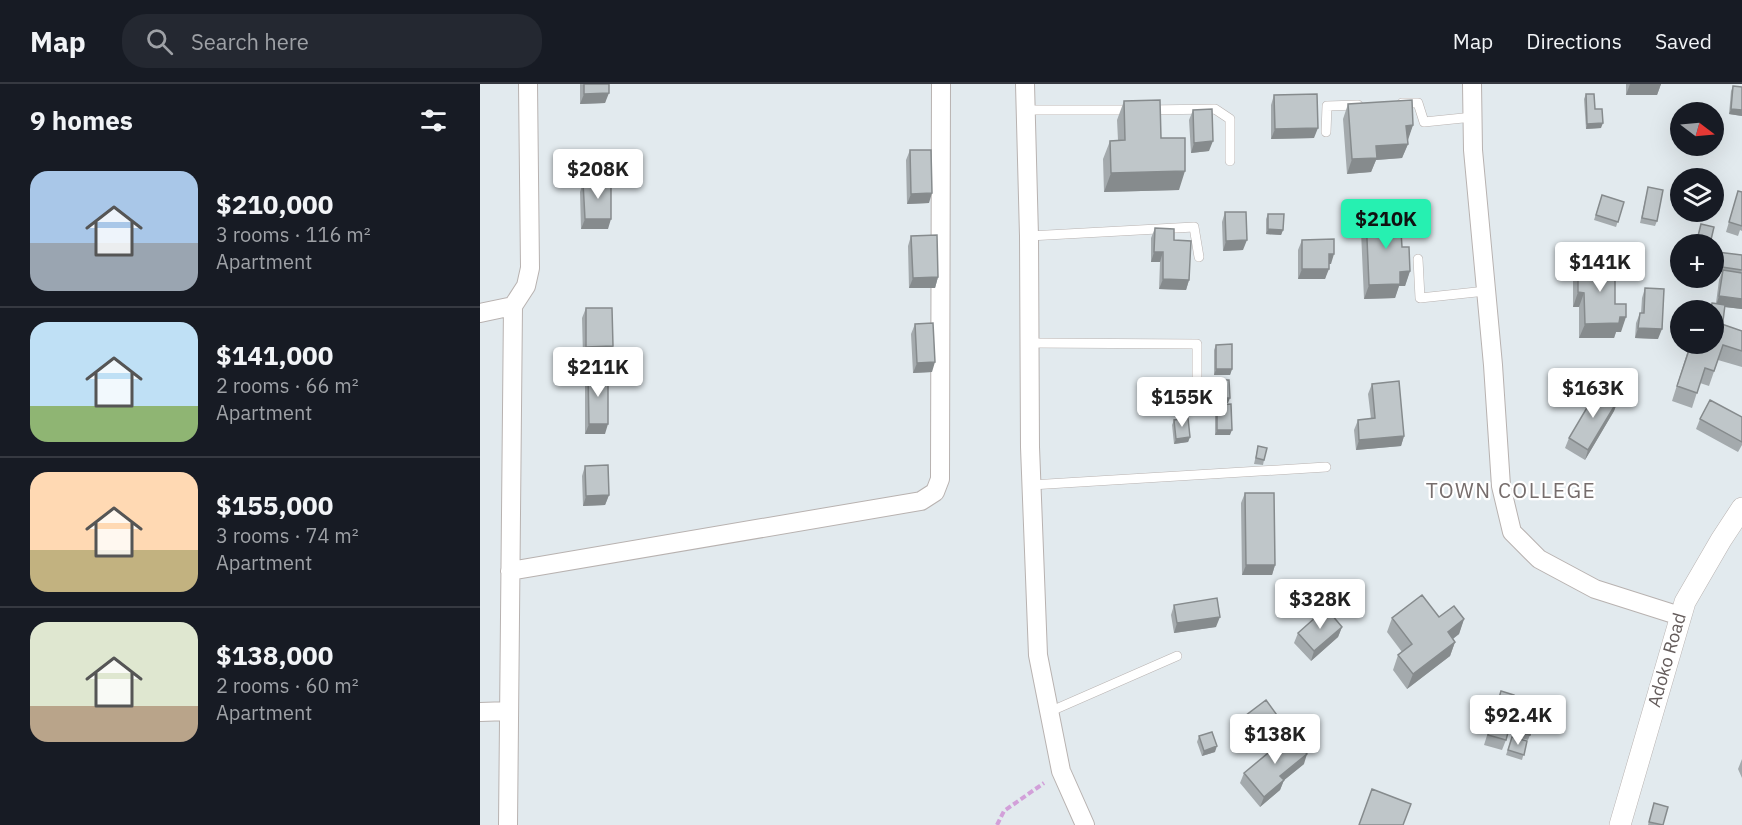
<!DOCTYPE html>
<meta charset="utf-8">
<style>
body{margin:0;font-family:"IBM Plex Sans",sans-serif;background:#242831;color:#f1f3f6;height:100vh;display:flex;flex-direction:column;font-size:22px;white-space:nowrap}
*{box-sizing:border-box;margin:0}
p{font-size:20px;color:#9ea1a6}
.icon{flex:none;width:33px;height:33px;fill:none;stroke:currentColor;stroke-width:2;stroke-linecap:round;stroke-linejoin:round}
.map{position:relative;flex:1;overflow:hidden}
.details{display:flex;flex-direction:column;background:#171b24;width:480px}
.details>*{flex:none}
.needle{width:39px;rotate:106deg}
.fabs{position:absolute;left:1190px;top:18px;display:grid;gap:12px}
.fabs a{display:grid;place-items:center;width:54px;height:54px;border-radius:50%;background:#171b24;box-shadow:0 6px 24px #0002;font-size:30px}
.price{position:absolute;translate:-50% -51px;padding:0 14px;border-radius:6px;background:#fff;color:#222;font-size:20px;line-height:39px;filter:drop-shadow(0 2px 3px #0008)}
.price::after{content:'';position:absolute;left:50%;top:36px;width:18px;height:14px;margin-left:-9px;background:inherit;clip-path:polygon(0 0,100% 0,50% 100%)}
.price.on{background:#26f0b1;color:#111}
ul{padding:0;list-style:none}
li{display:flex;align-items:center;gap:18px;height:150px;padding:0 30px}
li+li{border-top:2px solid #363941}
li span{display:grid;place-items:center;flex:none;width:168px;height:120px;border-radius:18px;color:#555}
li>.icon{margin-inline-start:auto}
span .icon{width:72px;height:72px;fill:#fffc;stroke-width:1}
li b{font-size:26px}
h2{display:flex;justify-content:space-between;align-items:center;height:72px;padding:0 30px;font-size:26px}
header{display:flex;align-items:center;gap:36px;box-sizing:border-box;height:84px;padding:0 30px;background:#171b24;border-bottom:2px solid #363941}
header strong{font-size:28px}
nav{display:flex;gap:33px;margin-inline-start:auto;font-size:21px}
.search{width:420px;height:54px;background:#242831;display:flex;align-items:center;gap:15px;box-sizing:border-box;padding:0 21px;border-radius:24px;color:#9ea1a6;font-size:22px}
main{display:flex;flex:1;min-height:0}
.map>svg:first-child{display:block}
</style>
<header>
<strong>Map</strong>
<div class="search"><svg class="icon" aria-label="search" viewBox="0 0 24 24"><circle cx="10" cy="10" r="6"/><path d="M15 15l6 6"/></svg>Search here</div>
<nav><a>Map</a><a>Directions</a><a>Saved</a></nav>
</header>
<main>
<section class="details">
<h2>9 homes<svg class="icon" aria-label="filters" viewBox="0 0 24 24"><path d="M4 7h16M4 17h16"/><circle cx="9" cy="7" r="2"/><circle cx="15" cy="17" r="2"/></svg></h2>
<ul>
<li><span style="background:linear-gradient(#a9c7e8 60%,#9aa5b1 0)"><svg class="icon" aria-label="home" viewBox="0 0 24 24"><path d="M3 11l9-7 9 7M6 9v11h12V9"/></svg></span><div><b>$210,000</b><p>3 rooms · 116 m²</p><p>Apartment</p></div></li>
<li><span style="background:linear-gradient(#bfe0f5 70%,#8fb573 0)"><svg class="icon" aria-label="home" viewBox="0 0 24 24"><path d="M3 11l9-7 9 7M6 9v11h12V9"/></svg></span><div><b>$141,000</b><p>2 rooms · 66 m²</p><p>Apartment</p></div></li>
<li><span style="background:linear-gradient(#ffd9b3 65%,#c2b280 0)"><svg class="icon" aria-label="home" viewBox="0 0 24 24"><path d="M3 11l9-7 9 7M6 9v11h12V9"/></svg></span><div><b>$155,000</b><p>3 rooms · 74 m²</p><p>Apartment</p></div></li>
<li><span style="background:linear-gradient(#dfe7d0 70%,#b9a48a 0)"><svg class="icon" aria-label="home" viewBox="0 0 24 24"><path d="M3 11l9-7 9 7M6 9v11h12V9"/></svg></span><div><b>$138,000</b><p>2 rooms · 60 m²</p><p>Apartment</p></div></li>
</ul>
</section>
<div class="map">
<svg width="1262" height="741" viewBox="0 0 1262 741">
<rect width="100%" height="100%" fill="#e2eaee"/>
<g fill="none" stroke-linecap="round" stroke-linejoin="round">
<g stroke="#b8b2b0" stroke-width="10">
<path id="service" d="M922,19H938L944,38L993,33
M546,26H651
M668,26L735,25L750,35V77
M846,48L847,22L878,21
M549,152L714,143L719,173
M938,175L940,214L1006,207
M549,259L717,260V311
M551,401L846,383
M569,628L697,572"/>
</g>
<g stroke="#b8b2b0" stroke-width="20">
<path id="minor" d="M545,0L549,152L550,363L558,571L581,687L605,741
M992,0L993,66L1013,281L1021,402L1032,448L1059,475L1115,505L1200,532
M0,229L33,222L46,202L50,184L48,0
M30,487L441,417L455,408L460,395L461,0
M0,628L29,627
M28,741L33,222"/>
</g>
<g stroke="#b8b2b0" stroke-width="22">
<path id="tertiary" d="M1140,741L1205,518L1241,456L1262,424"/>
</g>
<path stroke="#d2a0d9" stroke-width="4" stroke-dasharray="6 3" stroke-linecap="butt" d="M517,741L524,727L564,699"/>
<use href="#service" stroke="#fff" stroke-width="9"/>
<use href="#minor" stroke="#fff" stroke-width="18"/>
<use href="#tertiary" stroke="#fff" stroke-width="21"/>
</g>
<path fill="#a4aaad" d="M100,0H129L125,19L100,20Z
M1146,0H1181L1177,11H1146Z
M1253,2L1262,3V32L1249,30L1251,7Z
M1106,10L1115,25L1121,44L1106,45L1104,15Z
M794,11L834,54L791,55V21Z
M644,17L681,54L699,106L624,108L623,75L630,57L638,56L637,36Z
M868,20L933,41L927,56L928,60L922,74L896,76L891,88L867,90L863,35Z
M713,26L729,67L711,69L709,36Z
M430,66L449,119L427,120L426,76Z
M103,98L128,145H101L100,108Z
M1168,103L1177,137L1175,142L1160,139Z
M1258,107L1262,108V147L1260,146L1258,152L1246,148Z
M1122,111L1144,118L1136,143L1114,136Z
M745,128L763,166L743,167L742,138Z
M788,130L803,146L801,151L786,150V135Z
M886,132L922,163L930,187L925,202H919L915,214L884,215L881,147Z
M675,144L694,156L709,196L706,206L679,205L680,178H671V154Z
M431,152L458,193L455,204H429L428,162Z
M822,156L851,180H849L845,195H818V166Z
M1237,168L1262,171V225L1245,223L1242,240L1262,247V283L1238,276L1229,302L1220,299L1212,324L1192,317L1208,266L1200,263L1201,260H1233V226H1230L1232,219H1236L1239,196L1242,188L1233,187L1236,173Z
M1098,178L1135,220L1141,248H1136L1134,254H1099V223H1093V192Z
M1165,204L1178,255L1155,254L1156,239L1160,229H1161L1162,214Z
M106,224L129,272L103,273L102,234Z
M435,240L452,288L433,289L431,250Z
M736,261L752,285L750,291H734V266Z
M108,288L125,350H105V298Z
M736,296L748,319H735L734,301Z
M892,300L924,352L921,362L876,366L874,346L878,336L891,335L888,310Z
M1138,316L1134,327L1105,376L1085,364L1089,354Z
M737,321L750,351H735V326Z
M1262,333V361L1258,368L1216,345L1220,335Z
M694,336L710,353L708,358L694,360L692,341Z
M778,362L784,376L783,381L774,380Z
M105,382L129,411L125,421L103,422L102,392Z
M765,409L795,481L792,491H762L761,419Z
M694,521L736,543L694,549L691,531Z
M959,533L984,535L979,550L973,555L975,558L970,572L927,605L913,586L918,571L922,568L907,548L912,534Z
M862,543L858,553L831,577L814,559L818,549Z
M1021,607L1028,633L1026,656L1022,666L1004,661Z
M786,616L799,648L788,656L782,646L767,657L757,645L761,635Z
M1042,634L1050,651L1048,656L1036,653Z
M719,652L735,668L722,672L717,658Z
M1032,653L1047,657L1042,676L1026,671Z
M1262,675V694L1258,685Z
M824,680L804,696L800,706L780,723L760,699L764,689Z
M1174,719L1183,741H1168Z"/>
<path fill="#868b8d" d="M1150,0H1181L1177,11H1146Z
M129,9L125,19L100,20L104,10Z
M1251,25L1262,26V32L1249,30Z
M1123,39L1121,44L1106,45L1107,40Z
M933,41L928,56H921L926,42Z
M838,44L834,54L791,55L795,45Z
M733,57L729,67L711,69L714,59Z
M928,60L922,74L896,76L891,88L867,90L872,75L896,62Z
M705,87L699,106L624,108L631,89Z
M452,109L449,119L427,120L431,110Z
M105,135H131L128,145H101Z
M788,145L803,146L801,151L786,150Z
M767,156L763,166L743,167L746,157Z
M674,168H683L680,178H671Z
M849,170H854L851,180H845Z
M822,185H849L845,195H818Z
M930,187L925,202H919L915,214L884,215L889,201L920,188Z
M458,193L455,204H429L433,194Z
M683,195L709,196L706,206L679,205Z
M1098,208L1104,209L1099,223H1093Z
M1239,212L1262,215V225L1236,222Z
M1140,233H1146L1141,248H1136L1134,254H1099L1105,240Z
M1158,244L1182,245L1178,255L1155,254Z
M133,262L129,272L103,273L106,263Z
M455,278L452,288L433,289L437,279Z
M736,285H752L750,291H734Z
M737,314H750L748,319H735Z
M1138,316L1134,327L1105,376L1108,366Z
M109,340H128L125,350H105Z
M737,346H752L750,351H735Z
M924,352L921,362L876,366L879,356Z
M710,353L708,358L694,360L696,355Z
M129,411L125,421L103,422L106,412Z
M766,481H795L792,491H762Z
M740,533L736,543L694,549L697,539Z
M984,535L979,550L962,563L968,548Z
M862,543L858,553L831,577L834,567Z
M975,558L970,572L927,605L933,590Z
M785,636L782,646L767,657L770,647Z
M802,638L799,648L788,656L792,646Z
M737,662L735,668L722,672L724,667Z
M827,670L824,680L797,702L800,692Z
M804,696L800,706L780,723L784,713Z"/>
<path fill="#bfc6c9" stroke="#868b8d" stroke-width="1.5" d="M104,0H129V9L104,10Z
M1253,2L1262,3V26L1251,25Z
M837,10L838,44L795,45L794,11Z
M1106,10H1114L1115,25H1122L1123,39L1107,40Z
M680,16L681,54H705V87L631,89L630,57L645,56L644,17Z
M932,16L933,41L926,42L928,60L896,62L897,74L872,75L868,20Z
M732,25L733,57L714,59L713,26Z
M430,66H451L452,109L431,110Z
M131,97V135H105L103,98Z
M1168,103L1183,106L1177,137L1162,134Z
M1258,107L1262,108V142L1249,138Z
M1122,111L1144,118L1138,138L1116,131Z
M745,128H766L767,156L746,157Z
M788,130H804L803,146L788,145Z
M920,131L922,163H929L930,187L920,188V200L889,201L886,132Z
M1221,140L1234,143L1230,160H1216Z
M675,144L694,145V156L711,157L709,196L683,195V168H674Z
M457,151L458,193L433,194L431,152Z
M854,155V170H849V185H822V156Z
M1237,168L1262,171V186L1235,182Z
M1135,177V220H1146V233H1140L1139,239L1105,240L1104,209L1098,208V178Z
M1243,186L1262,189V215L1239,212Z
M1165,204L1184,205L1182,245L1158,244L1160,229H1164Z
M1232,219L1245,221L1243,237L1233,236V226H1231Z
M106,224H132L133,262L106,263Z
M1233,237L1262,247V267L1243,261L1234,287L1225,284L1217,309L1197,302L1211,260H1233Z
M453,239L455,278L437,279L435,240Z
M752,260V285H736V261Z
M108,288H128V340H109Z
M736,296H749L750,314H737Z
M919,297L924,352L879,356L878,336L895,334L892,300Z
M1118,305L1138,316L1108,366L1089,354Z
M1230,316L1262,333V358L1220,335Z
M751,320L752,346H737V321Z
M708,334L710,353L696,355L694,336Z
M778,362L787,364L784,376L776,374Z
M128,381L129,411L106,412L105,382Z
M765,409H794L795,481H766Z
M942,511L959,533L974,522L984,535L968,548L975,558L933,590L918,571L932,560L912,534Z
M737,514L740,533L697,539L694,521Z
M846,524L862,543L834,567L818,549Z
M1021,607L1034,611L1028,633L1032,634L1026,656L1008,651Z
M786,616L802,638L792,646L785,636L770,647L761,635Z
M1042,634L1054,637L1050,651L1038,648Z
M732,648L737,662L724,667L719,652Z
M811,650L827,670L800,692L804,696L784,713L764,689Z
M1032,653L1047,657L1044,671L1028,666Z
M892,705L931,720L923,741H879Z
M1174,719L1188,723L1183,741L1169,738Z"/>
<g text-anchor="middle" stroke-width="4.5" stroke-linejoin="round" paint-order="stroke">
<g font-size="18" fill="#645c5b" stroke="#fff">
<text transform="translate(1187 576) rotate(-74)" y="6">Adoko Road</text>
</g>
<g font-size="21" letter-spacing="1.5" fill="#766d6c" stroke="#fff">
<text x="1031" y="414">TOWN COLLEGE</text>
</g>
</g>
</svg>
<div class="fabs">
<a><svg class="needle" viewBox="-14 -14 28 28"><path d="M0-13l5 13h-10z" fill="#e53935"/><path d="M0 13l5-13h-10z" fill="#9ea1a6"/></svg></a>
<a><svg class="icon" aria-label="layers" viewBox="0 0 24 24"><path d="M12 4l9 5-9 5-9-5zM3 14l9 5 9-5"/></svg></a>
<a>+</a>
<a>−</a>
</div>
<b class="price" style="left:118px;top:116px">$208K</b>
<b class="price on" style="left:906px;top:166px">$210K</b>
<b class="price" style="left:1120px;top:209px">$141K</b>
<b class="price" style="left:118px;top:314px">$211K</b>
<b class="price" style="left:1113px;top:335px">$163K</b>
<b class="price" style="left:702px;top:344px">$155K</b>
<b class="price" style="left:840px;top:546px">$328K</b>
<b class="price" style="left:1038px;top:662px">$92.4K</b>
<b class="price" style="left:795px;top:681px">$138K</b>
</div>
</main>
